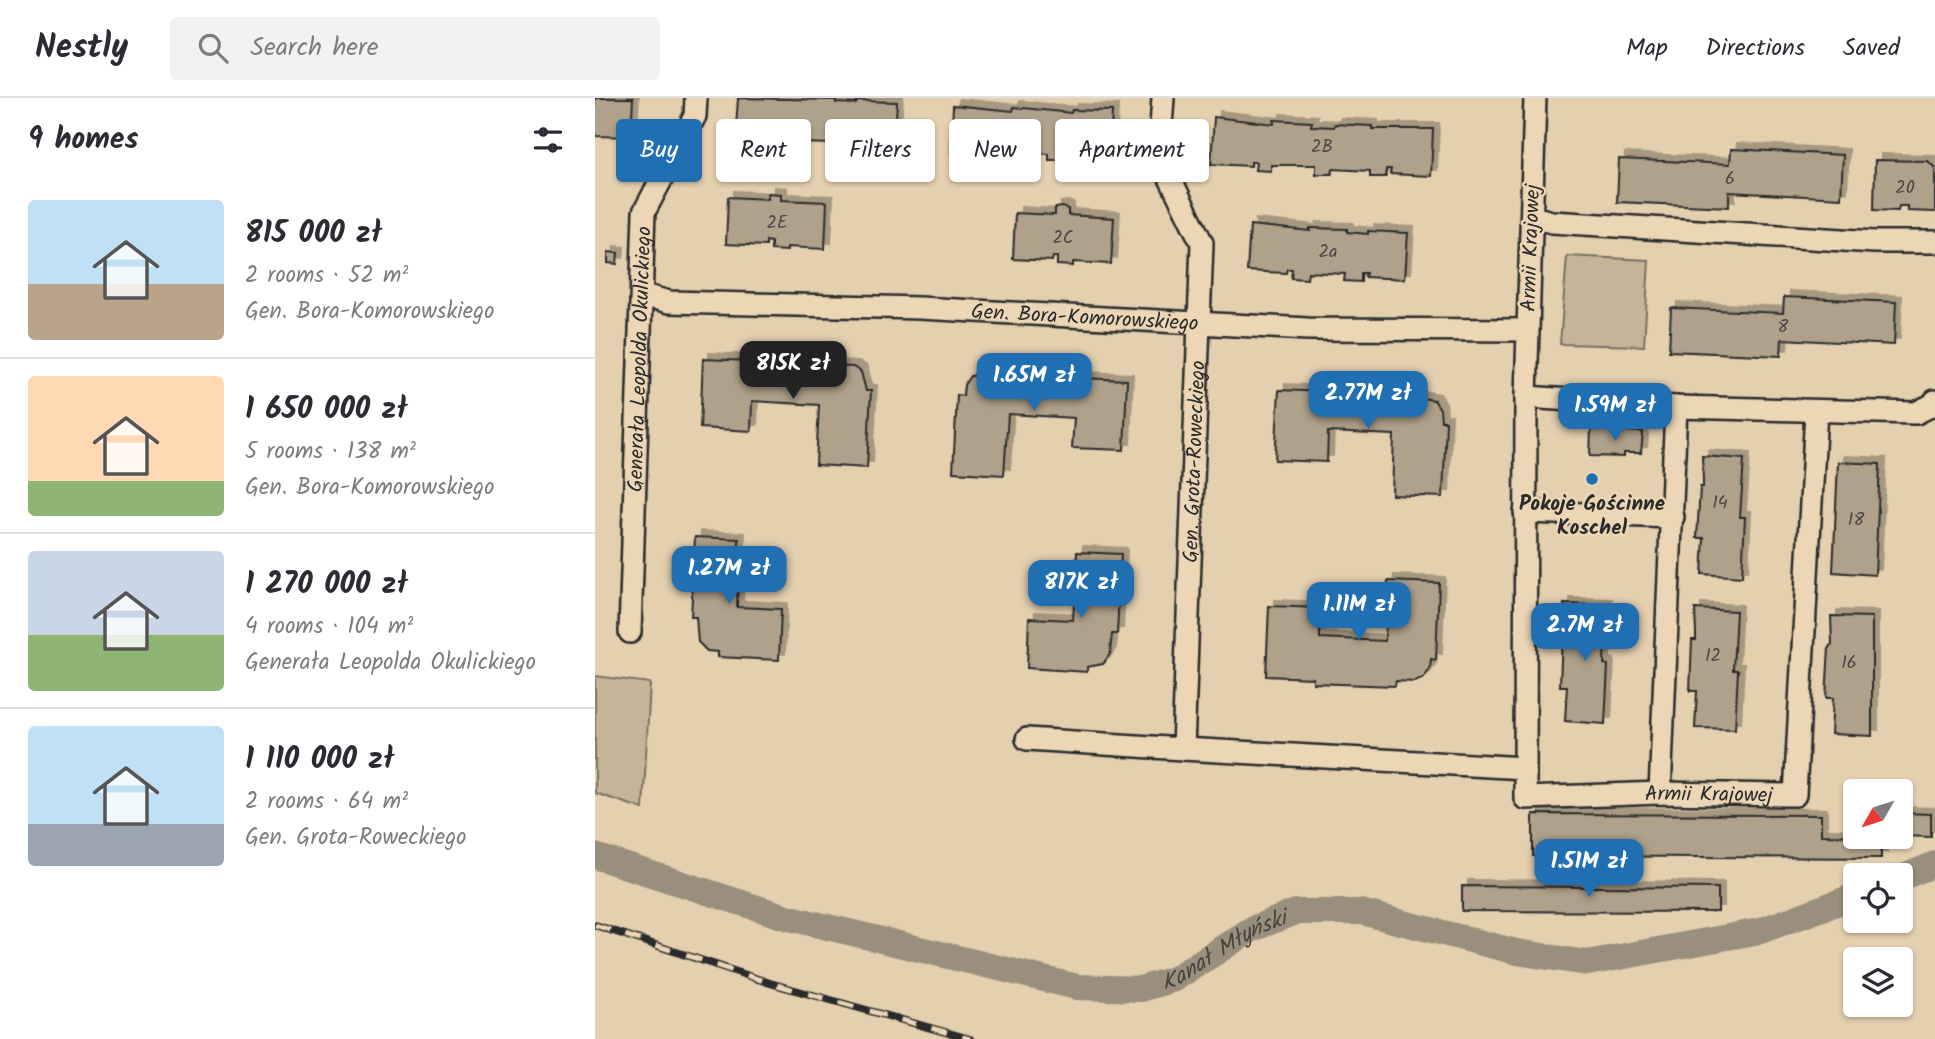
<!DOCTYPE html>
<meta charset="utf-8">
<style>
body{margin:0;font-family:Kalam,sans-serif;background:#f2f2f3;color:#2b2b33;height:100vh;display:flex;flex-direction:column;font-size:26px;white-space:nowrap}
*{box-sizing:border-box;margin:0}
p{font-size:23px;color:#7c7c81}
.icon{flex:none;width:38px;height:38px;fill:none;stroke:currentColor;stroke-width:2;stroke-linecap:round;stroke-linejoin:round}
.map{position:relative;flex:1;overflow:hidden}
.side{display:flex;flex-direction:column;background:#fff;width:595px}
.side>*{flex:none}
.banner{position:absolute;left:21px;top:21px;width:665px;height:63px;display:flex;gap:14px}
.needle{width:46px;rotate:231deg}
.tools{position:absolute;left:1248px;top:681px;display:grid;gap:14px}
.tools a{display:grid;place-items:center;width:70px;height:70px;border-radius:7px;background:#fff;box-shadow:0 2px 5px #0004;font-size:35px}
.price{position:absolute;translate:-50% -60px;padding:0 16px;border-radius:14px;background:#1f6fb2;color:#fff;font-size:23px;line-height:46px;filter:drop-shadow(0 2px 4px #0008)}
.price::after{content:'';position:absolute;left:50%;top:42px;width:21px;height:16px;margin-left:-10px;background:inherit;clip-path:polygon(0 0,100% 0,50% 100%)}
.price.active{background:#222;color:#fff}
ul{padding:0;list-style:none}
li{display:flex;align-items:center;gap:21px;height:175px;padding:0 28px}
li+li{border-top:2px solid #e1e1e2}
li span{display:grid;place-items:center;flex:none;width:196px;height:140px;border-radius:7px;color:#555}
li>.icon{margin-inline-start:auto}
span .icon{width:84px;height:84px;fill:#fffc;stroke-width:1}
li b{font-size:30px}
h2{display:flex;justify-content:space-between;align-items:center;height:84px;padding:0 28px;font-size:30px}
.chip{padding:0 24px;border-radius:7px;background:#fff;box-shadow:0 2px 5px #0004;font-size:24px;line-height:63px}
.chip.active{background:#1f6fb2;color:#fff}
header{display:flex;align-items:center;gap:42px;box-sizing:border-box;height:98px;padding:0 35px;background:#fff;border-bottom:2px solid #e1e1e2}
header strong{font-size:33px}
nav{display:flex;gap:38px;margin-inline-start:auto;font-size:24px}
.search{width:490px;height:63px;background:#f2f2f3;display:flex;align-items:center;gap:18px;box-sizing:border-box;padding:0 24px;border-radius:7px;color:#7c7c81;font-size:26px}
main{display:flex;flex:1;min-height:0}
.map>svg:first-child{display:block}
</style>
<header>
<strong>Nestly</strong>
<div class="search"><svg class="icon" aria-label="search" viewBox="0 0 24 24"><circle cx="10" cy="10" r="6"/><path d="M15 15l6 6"/></svg>Search here</div>
<nav><a>Map</a><a>Directions</a><a>Saved</a></nav>
</header>
<main>
<section class="side">
<h2>9 homes<svg class="icon" aria-label="filters" viewBox="0 0 24 24"><path d="M4 7h16M4 17h16"/><circle cx="9" cy="7" r="2"/><circle cx="15" cy="17" r="2"/></svg></h2>
<ul>
<li><span style="background:linear-gradient(#bfe0f5 60%,#b9a48a 0)"><svg class="icon" aria-label="home" viewBox="0 0 24 24"><path d="M3 11l9-7 9 7M6 9v11h12V9"/></svg></span><div><b>815 000 zł</b><p>2 rooms · 52 m²</p><p>Gen. Bora-Komorowskiego</p></div></li>
<li><span style="background:linear-gradient(#ffd9b3 75%,#8fb573 0)"><svg class="icon" aria-label="home" viewBox="0 0 24 24"><path d="M3 11l9-7 9 7M6 9v11h12V9"/></svg></span><div><b>1 650 000 zł</b><p>5 rooms · 138 m²</p><p>Gen. Bora-Komorowskiego</p></div></li>
<li><span style="background:linear-gradient(#c9d6e8 60%,#8fb573 0)"><svg class="icon" aria-label="home" viewBox="0 0 24 24"><path d="M3 11l9-7 9 7M6 9v11h12V9"/></svg></span><div><b>1 270 000 zł</b><p>4 rooms · 104 m²</p><p>Generała Leopolda Okulickiego</p></div></li>
<li><span style="background:linear-gradient(#bfe0f5 70%,#9aa5b1 0)"><svg class="icon" aria-label="home" viewBox="0 0 24 24"><path d="M3 11l9-7 9 7M6 9v11h12V9"/></svg></span><div><b>1 110 000 zł</b><p>2 rooms · 64 m²</p><p>Gen. Grota-Roweckiego</p></div></li>
</ul>
</section>
<div class="map">
<svg width="1340" height="941" viewBox="0 0 1340 941">
<defs>
<filter id="shadow"><feDropShadow dx="6" dy="-6" stdDeviation="0" flood-color="#0004"/></filter>
</defs>
<rect width="100%" height="100%" fill="#e4cfaf"/>
<filter id="ink" filterUnits="userSpaceOnUse"><feTurbulence type="fractalNoise" baseFrequency=".0143" numOctaves="2"/><feDisplacementMap in="SourceGraphic" scale="14" xChannelSelector="R" yChannelSelector="G"/><feConvolveMatrix kernelMatrix="1 2 1 2 8 2 1 2 1" color-interpolation-filters="sRGB"/></filter>
<g filter="url(#ink)">
<path fill="#c6b49a" stroke="#787062" stroke-width="2" d="M972,158L1054,162L1049,248L965,246Z
M0,578L55,585L48,711L0,695Z"/>
<g fill="none" stroke-linecap="round" stroke-linejoin="round">
<g stroke="#9a8e7b" stroke-width="26">
<path id="s1" d="M0,758L191,819L482,889L546,891L579,881L657,831L701,814H766L922,854L992,865L1165,833L1260,798"/>
<path d="M1306,780L1340,766"/>
</g>
</g>
<path fill="#b0a18a" stroke="#2b2b2b" stroke-width="2" filter="url(#shadow)" d="M0,0H38L36,39L0,38Z
M143,0L241,2V5L261,6L262,3L302,4L299,51L259,49L260,44L255,45V53L238,52L239,46L202,45L201,51L185,50V41H181V46L140,44Z
M358,7L418,13L419,9L476,15L477,12L517,13L515,60L475,59V54H471L470,62H454V56L417,54L416,60H400L401,51L396,50V55L356,54Z
M619,19L679,26V22L717,24L716,28L739,29L740,26L777,28V31H838L836,78L795,76L796,71H791V79H775V73L738,71L737,76H721V67H676V73L660,72L661,64H656V68L616,66Z
M1136,51L1248,57L1246,100L1134,94V109L1022,104L1024,61L1135,66Z
M1280,62L1333,63L1340,70V114L1312,113V108H1304L1303,113L1279,112Z
M173,95L186,96V102L232,104L230,151L192,149V153L176,152V144L171,143V148L131,146L133,99L173,101Z
M467,109L473,111V117L519,120L516,166L478,164V168L462,167V159H458L457,163L418,161L420,115L460,117V110Z
M655,127L715,133V130L752,131V134L773,136V133L813,135L810,181L770,179L771,175H766V184L749,183L750,176L713,174L712,181L696,180L697,171H692L691,175L652,173Z
M13,154L23,155L22,166L13,165Z
M1189,199L1301,204L1299,247L1187,241L1186,258L1074,253L1076,210L1188,215Z
M156,259L238,263V268L258,269L266,274L271,293H276L272,370L221,367L224,307L157,303L156,333L105,330L108,261L156,263Z
M403,271L483,275L485,280L532,282L529,352L477,350L479,320L413,316L409,377L358,374L362,297L368,298L369,287L375,278L403,276Z
M731,289L813,293V298L839,302L845,311L846,323H851L848,399L797,397L799,337L733,334L732,364L680,362L684,292L731,294Z
M996,331L1048,334L1046,355H1029V359L995,358Z
M1107,358L1149,361L1145,419H1150L1147,479L1107,476L1109,440H1102L1105,389H1108V383Z
M1243,364L1285,366L1280,477L1238,474Z
M100,439L144,441L142,509L186,511L184,562L123,559V554L112,553L103,544L101,519H96Z
M482,454L526,456L522,536H517L515,556L508,566L492,569V574L432,570L434,520L478,522Z
M793,483L844,485L841,562L836,561L835,571L829,580L820,584L801,583L800,588L718,585V580L671,578L674,508L725,510V540L790,543Z
M969,506L1011,507L1009,566L1013,567L1010,626L970,623L972,588H965L967,537H970L971,531Z
M1100,511L1141,513L1138,572H1143L1140,631L1100,630L1102,593H1095L1097,542H1101V535Z
M1236,518L1277,519V638L1236,636L1238,600H1231L1234,549L1237,546Z
M1306,715L1336,716V739L1306,738Z
M938,716L1226,717V737L1286,738V760L938,758Z
M867,788L1123,790V814L867,813Z"/>
<g fill="none" stroke-linecap="round" stroke-linejoin="round">
<g stroke="#2b2b2b" stroke-width="26">
<g id="street">
<path id="s2" d="M940,0L931,299L930,700L1065,695L1200,697L1221,313"/>
<path d="M937,119L957,124L1280,144H1340"/>
<path id="s3" d="M48,197L74,204L325,210L713,231L932,232"/>
<path d="M931,299L1081,309L1321,315L1339,306L1340,303"/>
<path d="M930,414L1078,419"/>
<path id="s4" d="M35,534L49,114L100,18L101,0"/>
<path id="s5" d="M432,641L588,651L607,145L564,58L568,0"/>
<path d="M588,651L930,670"/>
<path d="M1065,695L1081,309"/>
</g>
</g>
<use href="#street" stroke="#ecd6b5" stroke-width="21"/>
<g stroke="#2b2b2b" stroke-width="8">
<path id="rail" d="M0,827L175,885L375,941"/>
</g>
<use href="#rail" stroke="#ecd6b5" stroke-width="5" stroke-dasharray="16" stroke-linecap="butt"/>
</g>
</g>
<circle fill="#1f6fb2" stroke="#ecd6b5" stroke-width="2.5" cx="997" cy="381" r="7"/>
<g text-anchor="middle" stroke-width="5" stroke-linejoin="round" paint-order="stroke">
<g font-size="18" fill="#4c4843">
<text x="727" y="54">2B</text>
<text x="1135" y="86">6</text>
<text x="1310" y="95">20</text>
<text x="182" y="130">2E</text>
<text x="468" y="145">2C</text>
<text x="733" y="159">2a</text>
<text x="1188" y="234">8</text>
<text x="1125" y="410">14</text>
<text x="1261" y="427">18</text>
<text x="1118" y="563">12</text>
<text x="1254" y="570">16</text>
</g>
<g font-size="21" fill="#2b2b2b" stroke="#ecd6b5">
<text transform="translate(935 150) rotate(-88)" y="7">Armii Krajowej</text>
<text dy="7" stroke="none"><textPath href="#s3" startOffset="443">Gen. Bora-Komorowskiego</textPath></text>
<text dy="7" stroke="none"><textPath href="#s4" startOffset="273">Generała Leopolda Okulickiego</textPath></text>
<text dy="7" stroke="none"><textPath href="#s5" startOffset="444">Gen. Grota-Roweckiego</textPath></text>
<text dy="7" stroke="none"><textPath href="#s2" startOffset="884">Armii Krajowej</textPath></text>
</g>
<g font-size="21" font-weight="bold" fill="#2b2b2b" stroke="#ecd6b5">
<text x="997" y="412">Pokoje Gościnne<tspan x="997" dy="24">Koschel</tspan></text>
</g>
<g font-size="23" font-style="italic" fill="#47443f" stroke="#ecd6b5">
<text dy="8" stroke="none"><textPath href="#s1" startOffset="656">Kanał Młyński</textPath></text>
</g>
</g>
</svg>
<div class="tools">
<a><svg class="needle" viewBox="-14 -14 28 28"><path d="M0-13l5 13h-10z" fill="#e53935"/><path d="M0 13l5-13h-10z" fill="#7c7c81"/></svg></a>
<a><svg class="icon" aria-label="locate" viewBox="0 0 24 24"><circle cx="12" cy="12" r="6"/><path d="M12 2v4M12 18v4M2 12h4M18 12h4"/></svg></a>
<a><svg class="icon" aria-label="layers" viewBox="0 0 24 24"><path d="M12 4l9 5-9 5-9-5zM3 14l9 5 9-5"/></svg></a>
</div>
<b class="price active" style="left:198px;top:303px">815K zł</b>
<b class="price" style="left:439px;top:315px">1.65M zł</b>
<b class="price" style="left:773px;top:333px">2.77M zł</b>
<b class="price" style="left:1020px;top:345px">1.59M zł</b>
<b class="price" style="left:134px;top:508px">1.27M zł</b>
<b class="price" style="left:486px;top:522px">817K zł</b>
<b class="price" style="left:764px;top:544px">1.11M zł</b>
<b class="price" style="left:990px;top:565px">2.7M zł</b>
<b class="price" style="left:994px;top:801px">1.51M zł</b>
<div class="banner">
<a class="chip active">Buy</a>
<a class="chip">Rent</a>
<a class="chip">Filters</a>
<a class="chip">New</a>
<a class="chip">Apartment</a>
</div>
</div>
</main>
